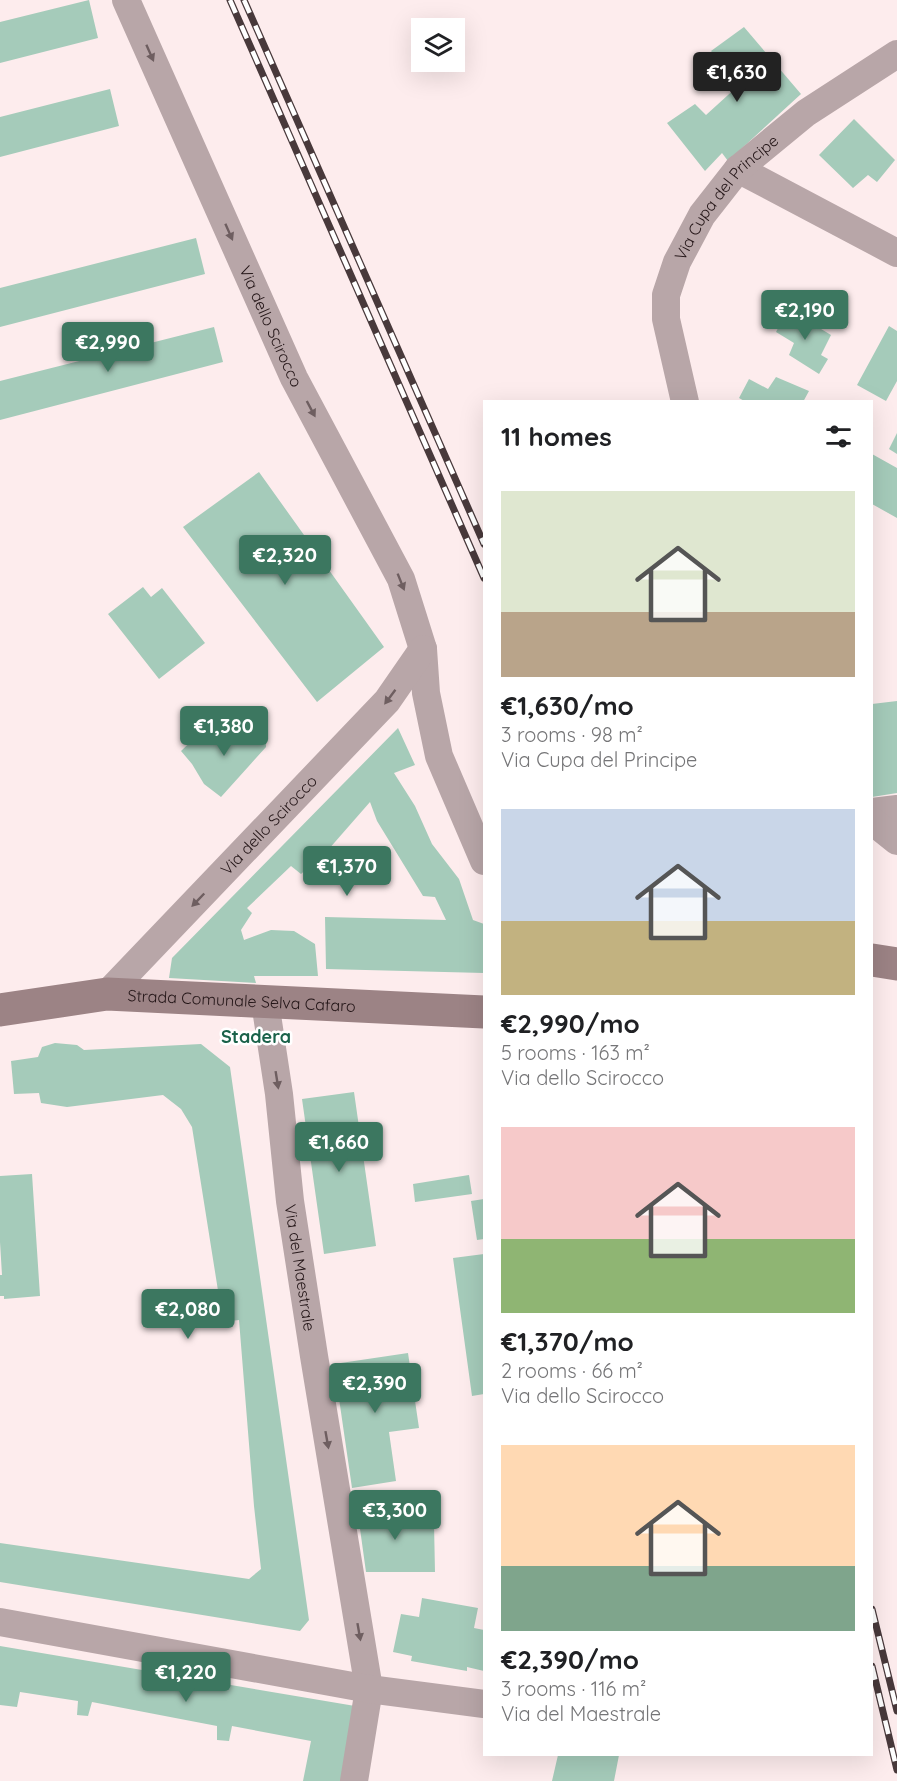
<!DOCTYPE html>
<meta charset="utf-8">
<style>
body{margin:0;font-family:Quicksand,sans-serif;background:#f6f6f6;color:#202124;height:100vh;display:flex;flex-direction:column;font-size:22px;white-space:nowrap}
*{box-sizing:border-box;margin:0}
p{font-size:20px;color:#757577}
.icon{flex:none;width:33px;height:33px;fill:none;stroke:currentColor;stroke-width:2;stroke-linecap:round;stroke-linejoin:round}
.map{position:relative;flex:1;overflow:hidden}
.details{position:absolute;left:483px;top:400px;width:390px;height:1356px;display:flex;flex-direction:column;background:#fff;border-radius:0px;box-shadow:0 6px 24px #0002}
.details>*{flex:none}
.tools{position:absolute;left:411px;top:18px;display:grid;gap:12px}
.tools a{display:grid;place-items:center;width:54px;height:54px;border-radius:0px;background:#fff;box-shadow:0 6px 24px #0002;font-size:30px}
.price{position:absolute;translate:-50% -51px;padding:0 14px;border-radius:6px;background:#3c7760;color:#fff;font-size:20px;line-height:39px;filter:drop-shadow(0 2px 3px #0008)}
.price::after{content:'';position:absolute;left:50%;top:36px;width:18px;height:14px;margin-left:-9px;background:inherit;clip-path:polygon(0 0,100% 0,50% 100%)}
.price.on{background:#222;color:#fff}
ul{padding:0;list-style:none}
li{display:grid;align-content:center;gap:12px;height:318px;padding:0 18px}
li span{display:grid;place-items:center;height:186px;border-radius:0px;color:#555}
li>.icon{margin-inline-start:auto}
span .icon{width:108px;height:108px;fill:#fffc;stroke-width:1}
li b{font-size:26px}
h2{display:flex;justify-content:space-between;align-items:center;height:72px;padding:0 18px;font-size:26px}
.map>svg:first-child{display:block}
</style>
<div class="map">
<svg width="897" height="1781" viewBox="0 0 897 1781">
<rect width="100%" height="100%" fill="#fdeced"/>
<path fill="#a5cbba" d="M89,0L98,38L0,63V22Z
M744,27L801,94L728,161L722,153L705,171L667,123L695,104L706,115L739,85L711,51Z
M110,89L119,126L0,157V117Z
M854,119L895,160L877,182L868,175L853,188L819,155Z
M196,238L205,274L0,327V288Z
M788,309L831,335L821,355L828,359L819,374L789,355L794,343L776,332Z
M889,326L897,331V381L886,401L857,385Z
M214,327L223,362L0,420V381Z
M776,377L809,391L803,402H746L739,398L749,379L768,389Z
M897,433V454L889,449Z
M872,454L897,468V518L872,504Z
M259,472L384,647L317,702L183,527Z
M143,587L151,597L162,588L205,643L159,679L108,614Z
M897,701V793L872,797V704Z
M205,728L217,740L258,729L266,731V747L221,797L204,784L192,764L181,751Z
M398,728L415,765L394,773L415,806L432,844L459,879L473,920L484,924V973L326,969L325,917L446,920L435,897L423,896L377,821L370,802L328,850L301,874L291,866L247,908L252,913L241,930L244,940L271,930L294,931L315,944L318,976H254L256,983L169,978L172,958Z
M55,1043L77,1045L84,1050L201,1044L230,1067L309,1620L300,1631L0,1582V1543L249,1579L261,1569L254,1506L239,1320L223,1322L192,1127L181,1109L163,1095L67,1107L41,1103L39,1093L14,1094L11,1061L38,1057L42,1047Z
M354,1092L376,1246L324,1254L302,1099Z
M32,1174L40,1296L4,1299V1296H0V1275H2L0,1242V1176Z
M469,1175L472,1194L415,1202L413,1184Z
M484,1199V1239L477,1240L471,1201Z
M484,1254V1394L472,1396L453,1258Z
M408,1353L419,1428L389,1432L396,1481L352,1488L334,1364Z
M398,1501L401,1528L434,1523L435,1572H366L357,1507Z
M422,1598L478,1608L474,1628L484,1630V1671L467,1667V1671L411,1661L412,1656L393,1652L401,1614L419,1617Z
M0,1646L355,1706L344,1781H303L311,1741L232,1726L229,1741L217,1740V1726L92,1702L88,1716L77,1715L78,1701L20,1692L17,1707L0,1705Z
M558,1755H619L614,1781H552Z"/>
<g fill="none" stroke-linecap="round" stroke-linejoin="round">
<g stroke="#b8a6a8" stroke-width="28">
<path id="s1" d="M126,0L294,378L401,579L423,649L426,693L439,756L484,861"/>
<path d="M738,169L897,253"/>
<path id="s2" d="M685,402L666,319V295L677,262L702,215L738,169L806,113L897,54"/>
<path d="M872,812L897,809"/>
<path d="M872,821L897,841"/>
<path id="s3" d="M107,994L387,701L423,649"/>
<path id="s4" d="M265,1002L279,1094L290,1201L314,1356L369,1689L354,1781"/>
<path d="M0,1622L369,1689L484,1704"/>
</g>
<g stroke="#9c8385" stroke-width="33">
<path d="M872,960L897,964"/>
<path id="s5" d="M0,1010L107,994L484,1012"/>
</g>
<g stroke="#48393b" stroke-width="7">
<path id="rail" d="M230,0L484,578
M244,0L484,544
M872,1609L897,1711
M872,1666L897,1770"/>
</g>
<use href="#rail" stroke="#fff" stroke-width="4.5" stroke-dasharray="14" stroke-linecap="butt"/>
</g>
<defs><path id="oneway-solid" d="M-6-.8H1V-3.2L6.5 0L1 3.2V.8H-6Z" transform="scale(1.5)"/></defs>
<g fill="#6e5e60">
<use href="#oneway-solid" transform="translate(150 53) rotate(66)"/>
<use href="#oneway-solid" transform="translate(229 232) rotate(66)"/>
<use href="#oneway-solid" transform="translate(311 409) rotate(62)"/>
<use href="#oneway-solid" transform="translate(401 582) rotate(68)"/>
<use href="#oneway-solid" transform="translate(390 697) rotate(127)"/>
<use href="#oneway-solid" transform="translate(198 900) rotate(134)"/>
<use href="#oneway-solid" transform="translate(277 1080) rotate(81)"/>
<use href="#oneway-solid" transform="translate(327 1440) rotate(80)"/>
<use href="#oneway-solid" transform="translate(359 1632) rotate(80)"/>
</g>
<g text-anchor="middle" stroke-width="5" stroke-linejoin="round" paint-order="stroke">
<g font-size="16" fill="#231517" stroke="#fff">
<text dy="6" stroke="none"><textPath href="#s2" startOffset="226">Via Cupa del Principe</textPath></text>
<text dy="6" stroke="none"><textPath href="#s1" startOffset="357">Via dello Scirocco</textPath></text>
<text dy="6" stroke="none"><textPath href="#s3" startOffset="234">Via dello Scirocco</textPath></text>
<text dy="6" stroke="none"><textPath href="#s5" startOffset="243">Strada Comunale Selva Cafaro</textPath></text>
<text dy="6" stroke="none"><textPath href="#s4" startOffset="268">Via del Maestrale</textPath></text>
</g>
<g font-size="18" font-weight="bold" fill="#1a624a" stroke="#fff">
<text x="256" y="1043">Stadera</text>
</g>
</g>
</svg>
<div class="tools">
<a><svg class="icon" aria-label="layers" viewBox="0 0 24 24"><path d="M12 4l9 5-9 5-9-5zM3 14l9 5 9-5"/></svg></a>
</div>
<b class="price on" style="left:737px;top:103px">€1,630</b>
<b class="price" style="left:805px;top:341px">€2,190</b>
<b class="price" style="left:108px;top:373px">€2,990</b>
<b class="price" style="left:285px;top:586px">€2,320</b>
<b class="price" style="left:224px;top:757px">€1,380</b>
<b class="price" style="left:347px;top:897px">€1,370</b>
<b class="price" style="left:339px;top:1173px">€1,660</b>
<b class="price" style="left:188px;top:1340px">€2,080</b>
<b class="price" style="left:375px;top:1414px">€2,390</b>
<b class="price" style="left:395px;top:1541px">€3,300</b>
<b class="price" style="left:186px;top:1703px">€1,220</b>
<section class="details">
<h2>11 homes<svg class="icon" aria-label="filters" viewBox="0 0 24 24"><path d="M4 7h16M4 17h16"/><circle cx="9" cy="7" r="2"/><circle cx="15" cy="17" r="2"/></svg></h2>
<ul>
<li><span style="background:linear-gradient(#dfe7d0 65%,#b9a48a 0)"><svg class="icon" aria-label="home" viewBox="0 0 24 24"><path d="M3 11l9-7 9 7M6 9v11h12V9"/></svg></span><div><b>€1,630/mo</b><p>3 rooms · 98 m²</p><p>Via Cupa del Principe</p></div></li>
<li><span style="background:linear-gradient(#c9d6e8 60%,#c2b280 0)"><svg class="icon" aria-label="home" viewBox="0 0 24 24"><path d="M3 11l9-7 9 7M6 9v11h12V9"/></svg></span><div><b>€2,990/mo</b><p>5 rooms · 163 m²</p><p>Via dello Scirocco</p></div></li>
<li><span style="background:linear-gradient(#f6c9c9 60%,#8fb573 0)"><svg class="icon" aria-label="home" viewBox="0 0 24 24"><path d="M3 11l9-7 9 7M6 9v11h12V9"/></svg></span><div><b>€1,370/mo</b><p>2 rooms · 66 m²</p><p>Via dello Scirocco</p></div></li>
<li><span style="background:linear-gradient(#ffd9b3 65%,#7fa58c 0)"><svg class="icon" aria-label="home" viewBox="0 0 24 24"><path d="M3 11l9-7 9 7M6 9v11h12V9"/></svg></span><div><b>€2,390/mo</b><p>3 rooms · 116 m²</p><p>Via del Maestrale</p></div></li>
</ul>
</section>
</div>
